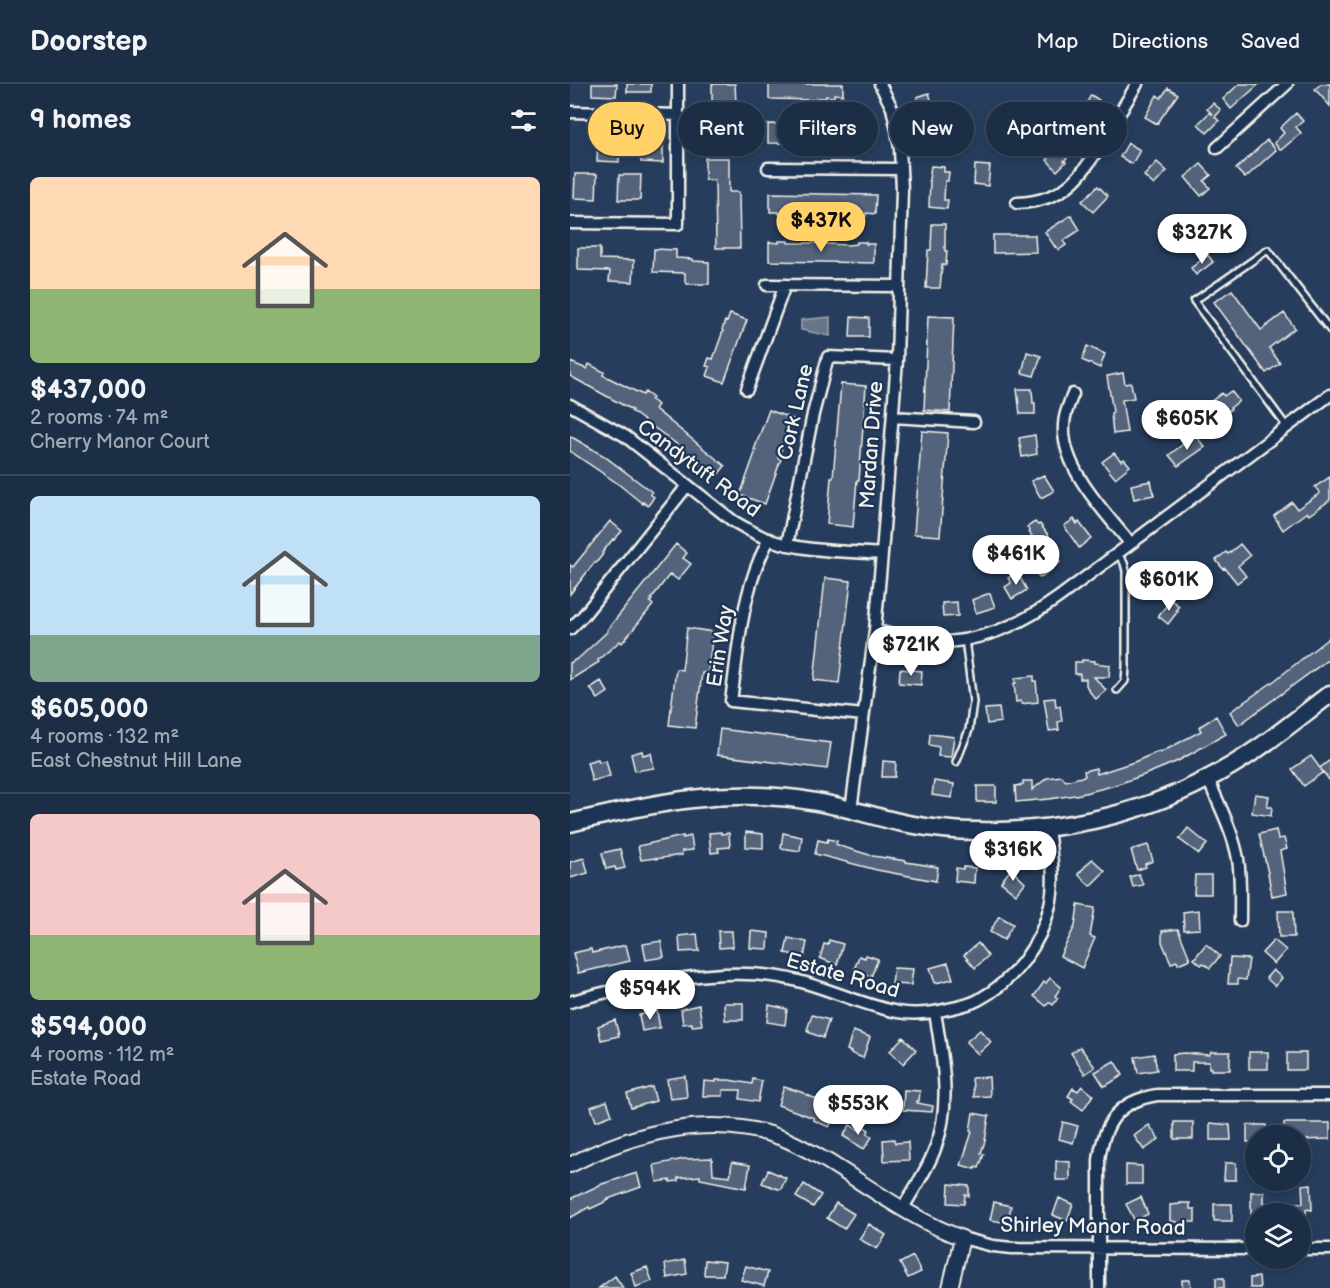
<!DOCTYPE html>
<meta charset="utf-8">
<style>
body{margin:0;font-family:"Balsamiq Sans",sans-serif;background:#25364d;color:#f1f3f6;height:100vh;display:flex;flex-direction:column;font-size:22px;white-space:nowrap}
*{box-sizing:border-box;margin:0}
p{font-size:20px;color:#a0a8b3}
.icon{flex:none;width:33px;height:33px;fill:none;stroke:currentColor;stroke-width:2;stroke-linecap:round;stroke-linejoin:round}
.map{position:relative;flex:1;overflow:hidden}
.sheet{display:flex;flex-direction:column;background:#1c2e46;width:570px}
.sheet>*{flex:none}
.hud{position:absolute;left:18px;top:18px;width:570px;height:54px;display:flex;gap:12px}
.controls{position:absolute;left:675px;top:1041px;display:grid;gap:12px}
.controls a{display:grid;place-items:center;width:66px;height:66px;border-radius:50%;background:#1c2e46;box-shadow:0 3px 9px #0003,0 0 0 2px #3a4a5f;font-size:30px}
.price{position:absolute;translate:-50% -51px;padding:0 14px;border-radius:21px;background:#fff;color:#222;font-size:20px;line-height:39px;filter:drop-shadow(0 2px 3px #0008)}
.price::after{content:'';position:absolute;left:50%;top:36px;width:18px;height:14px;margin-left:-9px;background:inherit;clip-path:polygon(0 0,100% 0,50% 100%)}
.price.active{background:#ffd166;color:#111}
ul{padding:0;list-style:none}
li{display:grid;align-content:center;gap:12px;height:318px;padding:0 30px}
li+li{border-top:2px solid #3a4a5f}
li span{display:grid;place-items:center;height:186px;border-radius:9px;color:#555}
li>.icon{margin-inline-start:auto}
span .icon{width:108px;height:108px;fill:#fffc;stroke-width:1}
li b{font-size:26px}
h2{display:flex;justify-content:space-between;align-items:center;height:72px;padding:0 30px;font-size:26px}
.chip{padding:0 21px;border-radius:27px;background:#1c2e46;box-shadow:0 3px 9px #0003,0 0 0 2px #3a4a5f;font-size:21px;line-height:54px}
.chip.active{background:#ffd166;color:#111}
header{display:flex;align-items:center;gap:36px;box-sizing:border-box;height:84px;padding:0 30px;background:#1c2e46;border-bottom:2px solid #3a4a5f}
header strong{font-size:28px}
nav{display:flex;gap:33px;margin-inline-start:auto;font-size:21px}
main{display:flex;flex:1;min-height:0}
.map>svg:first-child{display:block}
</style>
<header>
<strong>Doorstep</strong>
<nav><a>Map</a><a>Directions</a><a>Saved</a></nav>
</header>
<main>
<section class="sheet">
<h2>9 homes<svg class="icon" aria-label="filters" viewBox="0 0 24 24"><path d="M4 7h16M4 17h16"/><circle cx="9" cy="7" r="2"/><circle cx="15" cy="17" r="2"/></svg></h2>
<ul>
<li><span style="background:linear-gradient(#ffd9b3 60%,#8fb573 0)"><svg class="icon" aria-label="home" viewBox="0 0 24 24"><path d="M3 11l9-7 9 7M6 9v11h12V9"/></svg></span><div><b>$437,000</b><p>2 rooms · 74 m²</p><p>Cherry Manor Court</p></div></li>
<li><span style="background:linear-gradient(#bfe0f5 75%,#7fa58c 0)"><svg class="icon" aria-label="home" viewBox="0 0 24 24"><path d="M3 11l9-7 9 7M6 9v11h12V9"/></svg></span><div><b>$605,000</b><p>4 rooms · 132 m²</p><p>East Chestnut Hill Lane</p></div></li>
<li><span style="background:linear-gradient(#f6c9c9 65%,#8fb573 0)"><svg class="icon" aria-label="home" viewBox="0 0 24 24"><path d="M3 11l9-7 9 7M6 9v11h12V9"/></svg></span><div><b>$594,000</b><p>4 rooms · 112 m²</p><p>Estate Road</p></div></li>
</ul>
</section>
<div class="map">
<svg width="760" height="1204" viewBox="0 0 760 1204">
<rect width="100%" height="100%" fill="#263d5d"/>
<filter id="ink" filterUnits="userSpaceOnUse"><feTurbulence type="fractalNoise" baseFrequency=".0167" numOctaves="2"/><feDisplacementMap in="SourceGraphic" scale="12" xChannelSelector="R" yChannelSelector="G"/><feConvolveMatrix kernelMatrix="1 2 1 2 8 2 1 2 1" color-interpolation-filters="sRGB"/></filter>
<g filter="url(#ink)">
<path fill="#677588" stroke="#9fa7ae" stroke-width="1.5" d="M260,233V252L231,246V236Z"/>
<path fill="#52647b" stroke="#f4f1e8" stroke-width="1.5" d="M22,0H47L46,12L22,11Z
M57,0H81V8H57Z
M142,0H165L166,20L161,21V54H136V33H138V30H142Z
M199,0H273V11L264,10V13L256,12V14H247V16L199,15Z
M669,0H689L661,25L653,15Z
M751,0H760V22L745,5Z
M598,4L608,10L587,40L575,33L587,11L591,14Z
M359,9L363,22L351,26L347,13Z
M521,11L529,16L524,26L527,28L517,43L507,36Z
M643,19L651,26L645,33L649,37L637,49L628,40L640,28L643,31L637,25Z
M726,29L733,37L726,43L731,49L711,66L704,59L714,49L710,44Z
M198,40L282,42L281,60L198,59Z
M371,45V51L376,50L377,58L358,60L357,46Z
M28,55L49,56V78L27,77Z
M72,56H93V79L71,78Z
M697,56L706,66L675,94L666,85Z
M488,59L500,71L494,77L496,78L487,87L477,76L485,68L482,65Z
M558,59L570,66L562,80L550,73Z
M135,74H159V108H169L170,164H146L145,96H135Z
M587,78L597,87L584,101L574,92Z
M631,80L641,91L634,97L640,104L631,112L615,93Z
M405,81L420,82L418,102L404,100Z
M361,82L374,83V88H379L378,97H375L374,116H378L377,125L359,123L360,96H359Z
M5,90H27L26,115L4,114Z
M49,91H71L70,116H48Z
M528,102L538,112L523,128L512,117Z
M200,109L306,111L305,130L296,129V132H287V129H257V131H248V128L227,127V128H218V130H209V128H200Z
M501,131L510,146L493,157L496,161L489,166L486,162L485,163L475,148Z
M362,140H375V167H377L376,181H372L370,204H356L358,166H361Z
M423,151H465L466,168L423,169Z
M209,157H218V159H248V157L257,158V160L278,161L287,160V158H296V160H304V179L199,177V158L209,159Z
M8,164H30V175L64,176L63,198L39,197L40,187L8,186Z
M84,165L106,166V174L123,175V177L139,178V200H117L115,198V189L83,188Z
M638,171L643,178L626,191L621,184Z
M662,206L691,246L714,229L725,244L699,264L710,279L696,289L644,218Z
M160,230L177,236L154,298L137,292L140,283L136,282L139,274L143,275L153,247L152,246L155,237L157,238Z
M358,232L384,233L380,328L354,326Z
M281,233L299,234V253H280Z
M517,262L535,270L530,284L512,276Z
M457,268L471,272L464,292L452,289Z
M0,278L17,285L19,280L34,288L33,291L73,311L75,308L83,314L81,316L88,321L85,325L155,382L146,393L140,388L139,389L130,381L131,380L107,363L108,361L61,327L62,326L0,292Z
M553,289L555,300L561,299L564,314L552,316L557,348L543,350L541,329L543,328L537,292Z
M271,300L296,302L289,396H287L283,443L257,440L261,394H263Z
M447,305H462L463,319H465V330H450Z
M661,307L669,317L660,324L661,325L639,342L627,326L639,317L640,318L652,309L654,312Z
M199,326L223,335L208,374L211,375L195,420L170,411L186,366H184Z
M352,347L378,349L370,452L344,450Z
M465,351L467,370L452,373L449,354Z
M625,351L635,363L608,382L599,371Z
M0,352L34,372L82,408L80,410L84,413L78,422L73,418V420L47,399L0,367Z
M544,369L551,377L554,375L560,382L545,394L532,378Z
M474,391L484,407L471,414L461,397Z
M760,393V416L739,431L737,428L713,446L704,432L722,418L727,425L750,409L745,403Z
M581,397L584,411L564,415L561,401Z
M504,435L507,440L509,438L521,454L509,464L494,442Z
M40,437L52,447L44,456L43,455L32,469L33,470L26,479L25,478L0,510V481L3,483Z
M465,438L468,441L470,440L479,452L468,460L459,448L460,447L457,443Z
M106,460L117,469L113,474L121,480L108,496L100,490L81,515L82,516L80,518L83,521L52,559L50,557L28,576L29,578L0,596V579L10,573L38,547L37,546Z
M670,460L680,472L668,482L676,492L667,499L655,484L653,485L646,476L656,468L658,470Z
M478,462L490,478L470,494L458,478Z
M447,488L457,506L442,515L435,503L441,499L438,494Z
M255,494L281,497L269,599L244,596Z
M417,510H420L425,523L406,529L402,516Z
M601,516L609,522L606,526L608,527L598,540L588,532Z
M387,518L388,532L373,533L372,519Z
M117,544L143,548L138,589H132L125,644L99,641L106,585L112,586Z
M760,553V574L669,641L660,628L704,597Z
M512,576L525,577L524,579L540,581L539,593H524L536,606L526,615L519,607L516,601V595H510V590H505V578H512Z
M330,585L352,587L351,601L329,599Z
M464,592V597H466L468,618L451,620V617L446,618L444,599H446L445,594Z
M31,597L38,608L28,615L20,604Z
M485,614L486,623L490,622L492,637L488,638L489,646L479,647L474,615Z
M429,624L431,638L417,640L415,625Z
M646,632L656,650L608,677L574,691L542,702L511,710L479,715L446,718L445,702L453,701V697H462V706L477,694L491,692L496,697L515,692L514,687L526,684L527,690L564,678L590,667V669L631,647L629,643Z
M150,645L261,659L257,685L147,671Z
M360,650L384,653L381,673L368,672L369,663L359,661Z
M72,667L73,671L81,669L84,684L65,687L61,670Z
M741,672L753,688L734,702L722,685Z
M28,675L29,678L36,676L40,692L22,697L17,678Z
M760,676V697L750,684Z
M313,677L326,678L325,693H312Z
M364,697L384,700L382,714L362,711Z
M407,702H426V718H407Z
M685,710L699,712L697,723H702L701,732L682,729Z
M618,744L637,760L629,770L609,755Z
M706,746L708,755L714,754L717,765L710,767L717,809L702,812L698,789L689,750Z
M151,748V750L159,749L160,763L148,764L149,768L141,769L139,749Z
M176,748L193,750V764L176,763Z
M213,749L232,753L230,767L211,764Z
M113,752V754L121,752L123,766L112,767V771L85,775V774L71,776L68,762Z
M258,755L267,757L266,760L273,763L303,772L336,777V778L368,783L366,797L307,786L245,770L248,756L257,758Z
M578,761L583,777L575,780L576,783L567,786L561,766Z
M50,765L55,784L46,786L45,783L36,785L32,769Z
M14,774L18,789L0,794V778Z
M522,775L535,787L520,802L508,790Z
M393,783L405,784L404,799L385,797L386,784L393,785Z
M441,785L455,799L446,810L431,798Z
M569,790L573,801L563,803L560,793Z
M625,791H641V810H624Z
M508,821L525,824L520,852L525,854L512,884L490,872L505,842Z
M629,826L630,845L614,846L613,828Z
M708,827H723L724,853H709Z
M429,832L443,840L434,856L420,848Z
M608,845L620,875L608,880L607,877L601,879L592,858V847Z
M148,847H162L163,863L149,864Z
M181,847L199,849L198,865L180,864Z
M127,850L129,867L110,868L109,852Z
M218,854L237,858L234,873L215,869Z
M259,856L273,860L267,881L250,874L254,860L258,861Z
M704,856L716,866L704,880L692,869Z
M91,857L94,873L76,876L73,860Z
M408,859L418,872L405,884L394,871Z
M636,860L650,872L640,884L633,879L631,881L624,875Z
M56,861L60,877L8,889L3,869L21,865L22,869Z
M296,871L308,875L301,893L284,886L289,872L295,874Z
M660,874L679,875L676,896L668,895V900H658Z
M378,879L383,895L365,899L360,884Z
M324,884L343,885L341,901L322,900Z
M703,886L712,894L705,902L696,894Z
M480,894L491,903L485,912L488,914L483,921L479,918L476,922L464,912L474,898L476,899Z
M154,919H173V936H155Z
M129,921L132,941L122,942V939L113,940L111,925Z
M199,921L217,925L215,941L197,938Z
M87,927L90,944L72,947L69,931Z
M242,931L259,936L253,954L238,948L239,946H237Z
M45,936L49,952L31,956L28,942Z
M410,946L421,958L408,970L396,958Z
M283,947L300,953L293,974L280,969L281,968L277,966Z
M333,953L346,966L333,980L320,967Z
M510,963L525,983L515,990L501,969Z
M641,968H660V986H641V984H639V978H622V987H603V970L615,969L639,971Z
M679,968H698V985H679Z
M717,969H736V986H717Z
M584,970L587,986L568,989L565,973Z
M544,977L553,991L537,1001L534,1002L525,988Z
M115,992L117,1013L100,1015L97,995Z
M419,993L420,1012L404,1013L402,994Z
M183,995L192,997L188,1018L170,1015L171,1006H153V1012H133L134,997L146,998V996H159L182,1000Z
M512,1002L523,1011L513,1026L501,1017L503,1015L498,1012L503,1004L508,1007Z
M82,1003L86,1017L61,1024L57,1010Z
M214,1003L231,1008L265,1024L272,1011L282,1016L276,1030L268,1025L259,1043L243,1036L244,1034L208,1021Z
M334,1006L350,1007L349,1017H347V1019L363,1022L362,1028L333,1026Z
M37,1017L42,1031L26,1037L21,1023Z
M403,1029L419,1032L415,1057L411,1069L414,1070L409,1084L406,1083L405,1085L391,1081L402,1048L400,1047Z
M493,1038L508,1042L503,1059L489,1055Z
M604,1038H623V1055H604Z
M640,1039L660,1041L661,1056H640Z
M714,1039H760V1055L730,1056V1052H714Z
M280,1041L288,1046L291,1041L299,1046L297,1050L302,1053L294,1065L273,1052Z
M579,1041L589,1055L574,1066L564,1052Z
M677,1041H696V1052H686V1058H677Z
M324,1055L325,1059L338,1058L339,1076L314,1077L313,1056Z
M142,1074L143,1090L160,1092L162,1078L180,1081L176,1104L130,1095V1092L108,1094V1097L100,1098V1096L87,1098L84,1081L114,1075Z
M486,1077L500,1078V1096H486Z
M655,1079H666V1096H654Z
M556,1081L572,1082V1100H556Z
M198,1086L216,1094L211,1105H208L192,1099Z
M67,1089L71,1103L38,1115L39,1116L20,1125L19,1123L0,1134V1115L32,1100Z
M234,1100L251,1111L243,1123L226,1113Z
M379,1100L399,1102V1112L395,1111L394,1120L378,1119Z
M741,1100L742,1126L736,1125V1130L699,1128V1130H681V1108H694V1119H733L732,1101Z
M571,1113L578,1130L565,1137L556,1120Z
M489,1114L503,1120L497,1137L483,1131Z
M424,1118L441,1122L438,1139L420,1136Z
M266,1119L284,1130L274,1145L257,1134Z
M610,1119H620V1125H625V1138H616V1142H607V1138L600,1137V1121L610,1120Z
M644,1120H662V1137H644Z
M299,1140L316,1151L307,1165L289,1155Z
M343,1172L351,1188L338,1194L330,1179Z
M115,1176L117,1190L97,1194L95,1180Z
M135,1176L155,1178L153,1191H134Z
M176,1182L198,1188L194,1202L171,1196Z
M77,1183L82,1197L66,1203L61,1189Z
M45,1192L53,1204H29Z
M689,1193L690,1204H680V1194Z
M646,1194H654V1204H646Z
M612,1196H620L621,1204H612Z"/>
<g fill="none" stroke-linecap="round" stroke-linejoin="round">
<g stroke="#f4f1e8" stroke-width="10">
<path id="service" d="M717,343L624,217L698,166L760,246
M547,606L555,597L556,583V487L554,479L547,469
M386,678L399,646L403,618L395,555"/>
</g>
<g stroke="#f4f1e8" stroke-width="15">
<path id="minor" d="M0,28L109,31
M647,64L717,0
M198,84L331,85
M447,119C497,117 512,91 536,52C546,35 557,17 567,0
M0,139L108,140V0
M197,201L329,202
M177,305L215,201
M503,310C499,320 494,330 494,341C491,384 535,428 560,459
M0,321L55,352L163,437C175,444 187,451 200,456C236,468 275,467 312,470
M323,333L404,338
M199,455C193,467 188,478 184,490C170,531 167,575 161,617L293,631
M217,461L243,330L258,273L327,276
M0,545L13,532L117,402
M305,546C321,551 338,556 355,558C406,561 449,542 489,513L760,311
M638,695C649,721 663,747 668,775C671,795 670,816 670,837
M281,726L305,546L312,470L327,276L332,105L330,65L327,46L322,24L310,0
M0,918C24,910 50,905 75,900C117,893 159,886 202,892C246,897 285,920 328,928C344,931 362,929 378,925C387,923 399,921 408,916C444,897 471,861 480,821C486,796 481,770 478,744
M333,1124C344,1104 359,1084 366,1062C382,1018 372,973 365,928
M392,1154L423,1162L442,1164L686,1165
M730,1165H760
M529,1204V1076C534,1039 548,1017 587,1011H760"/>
</g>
<g stroke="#f4f1e8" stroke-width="18">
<path id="tertiary" d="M0,1081C64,1048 142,1028 212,1054C228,1060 242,1069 257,1077C301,1104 343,1136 392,1154L380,1204"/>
</g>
<g stroke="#f4f1e8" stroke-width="21">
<path id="secondary" d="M0,739C85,719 158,702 246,718C277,723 307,734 338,740C360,744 384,747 406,747C485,749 567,732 637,695C682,673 720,640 760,610"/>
</g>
<use href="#service" stroke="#1d3557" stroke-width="5"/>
<use href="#minor" stroke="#1d3557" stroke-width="10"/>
<use href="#tertiary" stroke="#1d3557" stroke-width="14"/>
<use href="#secondary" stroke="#1d3557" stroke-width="16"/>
</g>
</g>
<g text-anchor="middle" stroke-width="4.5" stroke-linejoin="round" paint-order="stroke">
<g font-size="21" fill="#f4f1e8" stroke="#1d3557">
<text transform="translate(225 328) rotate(-77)" y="7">Cork Lane</text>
<text transform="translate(301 361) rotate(-86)" y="7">Mardan Drive</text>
<text transform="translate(129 384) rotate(37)" y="7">Candytuft Road</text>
<text transform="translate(150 562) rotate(-81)" y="7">Erin Way</text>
<text transform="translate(273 891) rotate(16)" y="7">Estate Road</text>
<text transform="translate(523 1142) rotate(1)" y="7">Shirley Manor Road</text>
</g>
</g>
</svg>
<div class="controls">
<a><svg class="icon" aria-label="locate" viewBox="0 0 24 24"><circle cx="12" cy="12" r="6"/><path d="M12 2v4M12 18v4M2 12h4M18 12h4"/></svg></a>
<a><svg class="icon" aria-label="layers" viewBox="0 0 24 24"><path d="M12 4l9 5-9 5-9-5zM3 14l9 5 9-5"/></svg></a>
</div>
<b class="price active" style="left:251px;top:169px">$437K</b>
<b class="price" style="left:632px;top:181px">$327K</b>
<b class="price" style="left:617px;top:367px">$605K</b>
<b class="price" style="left:446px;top:502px">$461K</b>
<b class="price" style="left:599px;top:528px">$601K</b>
<b class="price" style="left:341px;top:593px">$721K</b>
<b class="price" style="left:443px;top:798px">$316K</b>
<b class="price" style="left:80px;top:937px">$594K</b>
<b class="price" style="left:288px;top:1052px">$553K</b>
<div class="hud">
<a class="chip active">Buy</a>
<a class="chip">Rent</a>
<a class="chip">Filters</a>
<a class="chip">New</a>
<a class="chip">Apartment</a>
</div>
</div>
</main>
